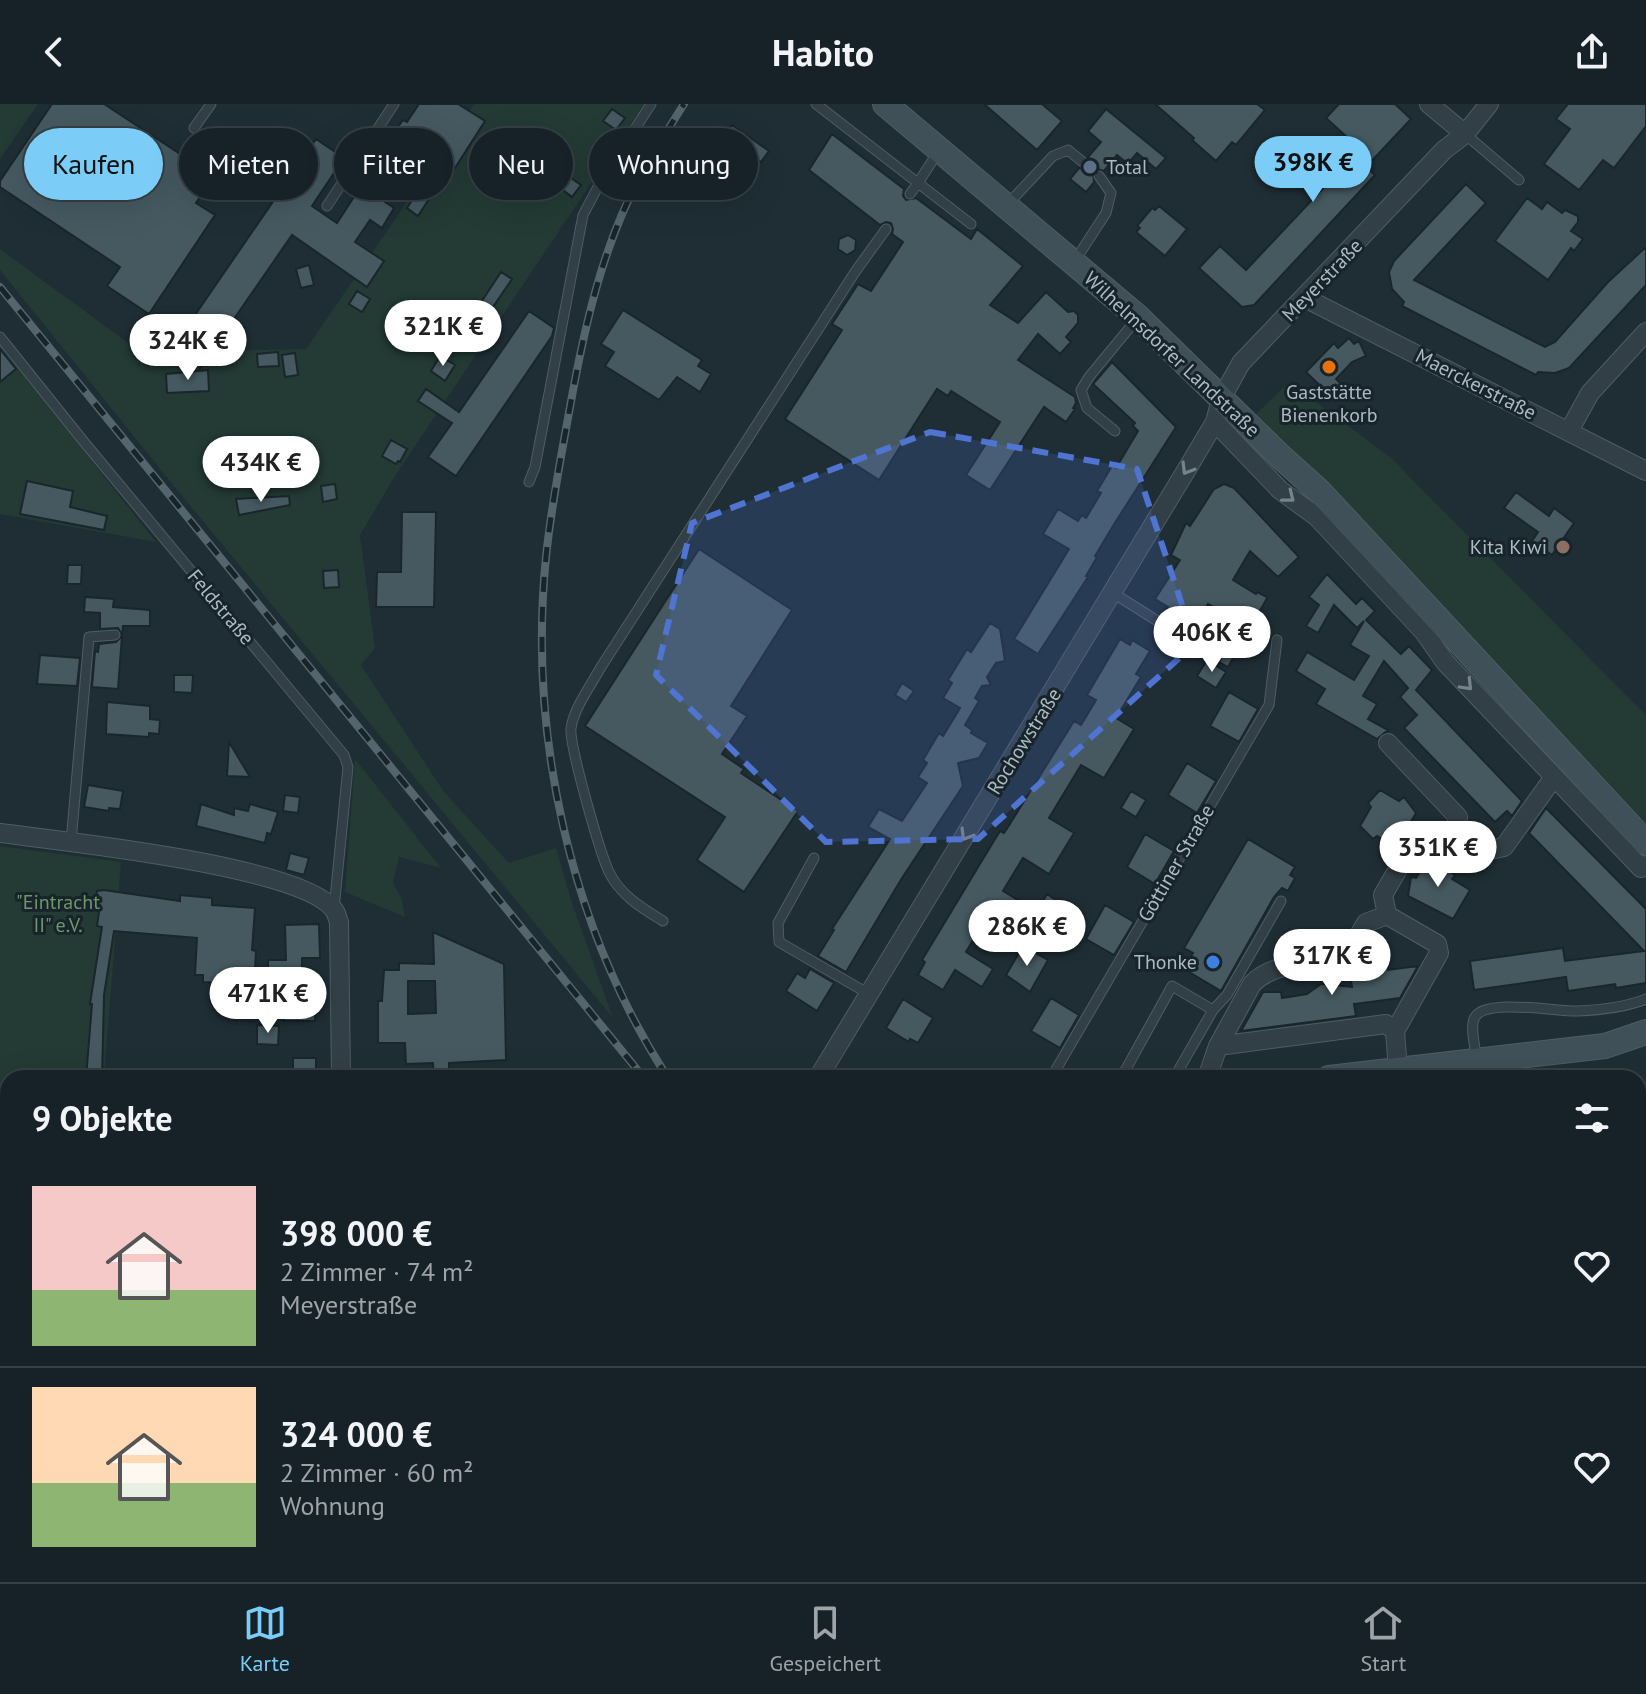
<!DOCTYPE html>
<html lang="de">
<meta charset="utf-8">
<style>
body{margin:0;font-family:"PT Sans",sans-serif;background:#202a30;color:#f1f3f6;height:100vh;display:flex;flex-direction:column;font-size:30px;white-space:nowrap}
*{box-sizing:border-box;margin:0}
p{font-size:26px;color:#9ea4a8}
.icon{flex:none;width:44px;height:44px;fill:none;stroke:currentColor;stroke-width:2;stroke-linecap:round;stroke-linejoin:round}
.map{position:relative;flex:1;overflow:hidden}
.side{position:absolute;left:0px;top:966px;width:1646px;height:512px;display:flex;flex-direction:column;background:#172228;border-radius:24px 24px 0 0;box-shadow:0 8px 32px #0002,0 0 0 2px #363f45}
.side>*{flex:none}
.hud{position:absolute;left:24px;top:24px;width:800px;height:72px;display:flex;gap:16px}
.price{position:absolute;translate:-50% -68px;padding:0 18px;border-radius:28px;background:#fff;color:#222;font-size:26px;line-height:52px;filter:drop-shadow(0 2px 4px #0008)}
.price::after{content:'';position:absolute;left:50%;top:48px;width:24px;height:18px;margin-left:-12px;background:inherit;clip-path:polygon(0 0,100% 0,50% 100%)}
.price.current{background:#7bcdf8;color:#111}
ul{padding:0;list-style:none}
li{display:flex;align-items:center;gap:24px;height:200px;padding:0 32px}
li+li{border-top:2px solid #363f45}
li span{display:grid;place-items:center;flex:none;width:224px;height:160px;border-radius:0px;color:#555}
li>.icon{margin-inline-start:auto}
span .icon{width:96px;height:96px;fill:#fffc;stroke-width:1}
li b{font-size:34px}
h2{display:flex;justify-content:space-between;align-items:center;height:96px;padding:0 32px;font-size:34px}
.tag{padding:0 28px;border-radius:36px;background:#172228;box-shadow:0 8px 32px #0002,0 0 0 2px #363f45;font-size:28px;line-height:72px}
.tag.current{background:#7bcdf8;color:#111}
header{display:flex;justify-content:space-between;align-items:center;height:104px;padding:0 32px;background:#172228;font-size:36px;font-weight:800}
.dock{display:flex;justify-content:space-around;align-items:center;height:112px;border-top:2px solid #363f45;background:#172228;font-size:22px;color:#9ea4a8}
.dock a{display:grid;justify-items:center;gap:4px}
.dock .current{color:#7bcdf8}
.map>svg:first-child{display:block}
</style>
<header><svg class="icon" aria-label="back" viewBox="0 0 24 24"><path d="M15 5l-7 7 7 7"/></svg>Habito<svg class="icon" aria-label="share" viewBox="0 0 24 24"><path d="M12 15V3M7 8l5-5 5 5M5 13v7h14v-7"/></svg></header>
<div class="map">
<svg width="1646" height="1478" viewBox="0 0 1646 1478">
<rect width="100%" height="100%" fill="#1f2e35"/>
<path fill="#233a35" d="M0,0H38L0,55Z
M474,0H644L395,372L360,431L375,544L361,561L444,688L509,759L556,744L572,799L613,914L174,382L0,166V145L142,249L306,245Z
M0,241L156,438L0,410Z
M1289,278L1390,353L1646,611V720L1363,417L1255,311Z
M355,655L441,764L399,753L393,778L402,796L405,813L345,788Z
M0,742L121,758L104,974H8V1117L0,1118Z
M1646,995V1063L1638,1068V1002Z
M1646,1289V1478H1590L1583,1470H1638V1293Z
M8,1294V1380L0,1381V1295Z
M8,1470H999L1005,1478H0V1471Z
M1082,1470H1553L1560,1478H1089Z"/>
<path fill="#465961" stroke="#1a262c" stroke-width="2" fill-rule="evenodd" d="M52,0H104L191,57L200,43L223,58L196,99L215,111L149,210L107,182L120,163L0,83V77Z
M419,0H458L485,17L455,64L439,87L436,84L418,112L407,104L425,77L423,76L448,42L423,24L408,46L390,34L403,16L407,18Z
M984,0H1042L1062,17L1037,46Z
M1155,0H1257L1265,6L1236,41L1232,38L1216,57L1192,36L1194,34Z
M1339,0H1395L1411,15L1366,63L1375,71L1254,201L1242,203L1199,164L1220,142L1246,166L1360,45L1326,14Z
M1568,0H1646V22L1614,64L1603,56L1579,86L1544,60L1570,25L1556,15Z
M612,5L625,14L616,26L603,17Z
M1106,5L1166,54L1156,65L1137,49L1128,60L1117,51L1104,67L1098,65L1093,68L1094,78L1086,88L1070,75L1079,64L1086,66L1090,63L1091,57L1088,53L1101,38L1088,27Z
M732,21L769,47L761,58L724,33Z
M832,30L904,85L903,92L906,96L916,94L971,135L977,125L1023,162L990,201L1018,219L1046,188L1068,208L1074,207L1078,211V219L1066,233L1071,238L1060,250L1038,230L1018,256L1075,293L1076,299L1073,304L1075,305L1066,318L1044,303L990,386L966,371L1000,318L951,287L948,292L937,285L879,376L785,315L842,226L832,220L858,180L871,187L903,138L892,130L893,125L891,119L886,118L880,121L809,66Z
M316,35L344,54L312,102L337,119L361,82L394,104L382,124L370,116L355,138L384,157L367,183L292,131L200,264L199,235L164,243L161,230L186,224Z
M562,68L581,81L572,93L554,79Z
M1466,80L1486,99L1414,176L1545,243L1555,238L1608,178L1646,143V181L1569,264L1555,269L1538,268L1536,271L1402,202L1404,198L1392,185L1389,168L1394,157Z
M1527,94L1542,105L1547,98L1562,109L1565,106L1578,112V118L1571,127L1583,135L1574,147L1571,144L1548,176L1495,137Z
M1159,102L1187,125L1165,152L1136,128L1140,124L1137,122L1152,104L1155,106Z
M848,131L856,136L855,146L847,151L838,145L839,135Z
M309,161L314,181L301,184L296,165Z
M501,168L512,175L482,219L472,212Z
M357,187L370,195L362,208L349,200Z
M623,206L702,256L698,262L711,270L700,288L677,273L659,296L605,262L614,248L601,240Z
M529,207L554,224L552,232L456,372L428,353L452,319L418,297L426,285L459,308Z
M1349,234L1354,240L1359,237L1366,252L1352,258L1336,275L1347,286L1336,297L1306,268L1334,239L1338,244Z
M0,245L16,265L0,278Z
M278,248L279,262L258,263L257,250Z
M295,249L298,271L285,273L282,251Z
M440,252L455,261L445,277L431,267Z
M1112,258L1176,323L1113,422L1095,452L1097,453L1086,472L1088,473L1038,550L1014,535L1069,445L1043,430L1058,405L1078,417L1082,411L1086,414L1101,389L1097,387L1112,362L1116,364L1138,327L1133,322L1135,319L1093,280Z
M208,266L209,287L167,289L166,270Z
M391,336L407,345L400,358L398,357L396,360L382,352Z
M27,377L73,387L70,403L107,412L104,426L20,410Z
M335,380L337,395L323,398L321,382Z
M1224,380L1234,384L1299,453L1278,473L1250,447L1233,476L1256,490L1257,488L1267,493L1266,496L1228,563L1219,558L1241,518L1208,500L1190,527L1163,509L1168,503L1155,495L1180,456L1171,451L1186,419L1190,422L1214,385Z
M1516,388L1549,412L1554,404L1574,419L1552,451L1532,437L1538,428L1504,404Z
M289,392L290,401L239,411L236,395Z
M402,408H436L434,503H376L377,468H401Z
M699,445L792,506L731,602L747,612L722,650L744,665L741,669L798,707L744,788L697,756L725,713L585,622Z
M68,461H82L81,480H67Z
M338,466L339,483L324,484L323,467Z
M1327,470L1356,500L1362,494L1375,507L1366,516L1401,550L1409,542L1432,566L1416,586L1522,697L1512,712L1507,707L1495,718L1404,624L1417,611L1400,593L1408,584L1384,557L1363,592L1377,600L1368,615L1388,626L1377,635L1316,600L1325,585L1296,567L1307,548L1354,576L1369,552L1350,541L1364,517L1357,524L1334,501L1318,529L1306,522L1319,501L1309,493Z
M85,493L114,495L113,503L150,506V522H123L122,531L118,524L100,525V509L84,508Z
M990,519L1000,525L1005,557L996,559L987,573L991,581L982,582L975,594L979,597L965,621L972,626L971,629L988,639L979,654L958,659L963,682L902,774L846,868L818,852L834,826L832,825L890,735L868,723L879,705L902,717L927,679L918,673L927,659L923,656L939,629L943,632L960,604L943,594L952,579L948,576L967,545L971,548Z
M122,532L118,585L92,583L95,547L98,548L99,540L116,538Z
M1120,535L1130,541L1132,536L1150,547L1136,570L1141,573L1116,614L1134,625L1104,674L1081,661L1049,714L1074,729L1049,770L1023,754L1003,787L1031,804L1022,819L993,803L966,848L993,865L982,883L955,866L943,886L918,871L925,858L922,856L992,740L1000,727L1004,729L1008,723L1074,617L1081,621L1096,596L1087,591Z
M40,551L80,554L77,582L37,580Z
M1207,556L1226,568L1216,584L1197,572Z
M174,571H193L192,589L174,588Z
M902,579L914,587L906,598L895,591Z
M1229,588L1258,605L1239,638L1210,622Z
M107,598L150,602V615L160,616L159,630L149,629V633L106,630Z
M229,638L250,673L227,672Z
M1187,659L1216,677L1197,709L1168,691Z
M88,681L123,687L120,705L109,704V707L84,703Z
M1380,686L1399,697L1404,693L1416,709L1396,743L1377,732L1373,735L1360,722L1371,703L1368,699Z
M1131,687L1146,696L1136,713L1121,704Z
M285,691L300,693L298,709L283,707Z
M201,700L234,711V704L248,707L250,700L278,708L271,730L267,729L265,739L196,722Z
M1546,704L1646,805V879L1616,884L1615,880L1568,887L1566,873L1474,886L1470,857L1563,844L1565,857L1644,847L1529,729Z
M1145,730L1174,747L1155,780L1127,763Z
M1248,735L1295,763L1290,771L1295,774L1288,787L1282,784L1274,793L1221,887L1184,865L1193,849L1184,844Z
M290,749L309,754L304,771L286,766Z
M1428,755L1446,760L1445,765L1455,771L1452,775L1470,786L1453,815L1408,792L1411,773L1416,774Z
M104,786L180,797V791L212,794V801L255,804L252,846L256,847L255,865L232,864L231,880L203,878V871H195L197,834L114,827L104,891L102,974H86L92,900H90L102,823L97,822L99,808L95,803L97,787Z
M1047,790L1060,799L1049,817L1036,809Z
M1105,801L1134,818L1114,851L1086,835Z
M319,820L320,854H302V881H315V917H284L285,871H268V856H286L285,821Z
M433,828L504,860L506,956L449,959V974H434L433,959L406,960L405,939H378V897H382L384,866H399V859L434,860ZM408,877H435L436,909L408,910Z
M1383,836L1388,866L1418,862L1400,894L1354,900L1356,912L1241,927L1263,888H1281L1282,894L1307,890L1321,880L1352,883L1350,872L1368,869L1367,864L1375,863L1373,837Z
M1023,842L1048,856L1030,888L1006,871Z
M810,865L834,879L817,907L786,887L797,869L805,874Z
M1051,894L1079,911L1060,944L1031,927Z
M903,895L933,914L918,939L910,935L909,938L886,924Z
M257,921L279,922L278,941L257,940Z
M293,954H316V974H293Z"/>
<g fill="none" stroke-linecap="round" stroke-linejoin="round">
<g stroke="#4f5d64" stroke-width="11">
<path id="lane" d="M816,0L918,79L910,90
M194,24L211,0
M1465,30L1519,76
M938,48L918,79L971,120
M1007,101L1053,52L1068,46L1084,59
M327,102L394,0
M1074,158L1106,109L1111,89L1099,72
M0,233L84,338L344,651L348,663L334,805
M1115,327L1087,304L1081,286L1089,273L1136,216
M529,378L535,363L583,111L600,79L651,0
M1113,489L1167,523
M71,738L89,533L115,531
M814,754L778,819L779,838L869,890
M663,817C642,804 620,791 609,768C600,749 569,641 571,624C574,604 591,581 601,563L855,168L886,125
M1213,906L1227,891L1281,797
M1477,957C1476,946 1469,923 1475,913C1486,894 1559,908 1578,907C1600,906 1626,903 1646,895
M1051,974L1269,601L1277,536
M1121,974L1172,882L1213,906L1174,974
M1642,1102L1646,1089
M1192,1478L1193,1470"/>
</g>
<g stroke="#4f5d64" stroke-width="20">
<path id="street" d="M1429,0L1465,30
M1305,194L1646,367
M1215,318L1280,386L1317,413L1424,528L1445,558L1641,764L1646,761
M1569,327L1590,289L1646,228
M1388,639L1458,713L1452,743
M0,729C59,737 304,762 334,806C337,809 337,814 339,818L341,974
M1387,811L1437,840L1439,849L1395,927L1398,966
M1218,942L1386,920L1395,927
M818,974L1187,365L1215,318L1221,295L1241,259L1444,46L1465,30L1489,0
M1207,974L1218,942L1252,880C1273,857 1316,859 1345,855L1366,819L1387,811L1383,791L1409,746L1421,741L1495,745L1504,743L1554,673
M0,1464L8,1460"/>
</g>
<g stroke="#4f5d64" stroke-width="26">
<path id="secondary" d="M885,0L1138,213L1280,352L1320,388L1646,739
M1329,974L1605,942L1646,928
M0,1140L8,1139"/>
</g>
<use href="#lane" stroke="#323f46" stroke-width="9"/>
<use href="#street" stroke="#323f46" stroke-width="18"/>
<use href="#secondary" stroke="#405059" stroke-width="24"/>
<g stroke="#54656d" stroke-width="8">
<path id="rail" d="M0,183L644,974
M668,974C570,823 528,631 546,453C551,403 561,353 570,303C584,225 602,143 640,73C653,48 669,24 684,0
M1036,1470L1042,1478
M1070,1470L1077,1478"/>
</g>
<use href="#rail" stroke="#18242a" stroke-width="5" stroke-dasharray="15" stroke-linecap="butt"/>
</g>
<defs><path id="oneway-chevron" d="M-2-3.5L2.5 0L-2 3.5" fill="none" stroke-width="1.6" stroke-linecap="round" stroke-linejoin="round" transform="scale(2)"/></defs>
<g stroke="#75838b">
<use href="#oneway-chevron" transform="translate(1187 365) rotate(121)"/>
<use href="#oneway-chevron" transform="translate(1289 393) rotate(38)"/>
<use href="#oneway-chevron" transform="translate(1467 581) rotate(46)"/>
<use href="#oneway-chevron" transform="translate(966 731) rotate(121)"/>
</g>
<path fill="#4f74d1" fill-opacity="0.2" stroke="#4f74d1" stroke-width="6" stroke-dasharray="16 10" stroke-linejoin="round" d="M930,328L1137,365L1195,540L978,735L826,738L656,571L692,419Z"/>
<circle fill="#5c6f8a" stroke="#18242a" stroke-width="3" cx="1090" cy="63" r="8"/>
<circle fill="#e8710a" stroke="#18242a" stroke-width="3" cx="1329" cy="263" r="8"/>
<circle fill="#8d6e63" stroke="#18242a" stroke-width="3" cx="1563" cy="443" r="8"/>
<circle fill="#3f7fe0" stroke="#18242a" stroke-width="3" cx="1213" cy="858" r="8"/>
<g text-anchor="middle" stroke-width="6" stroke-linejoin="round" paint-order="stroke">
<g font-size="20" fill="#abbbc3" stroke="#18242a" text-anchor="end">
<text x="1106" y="70" text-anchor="start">Total</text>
<text x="1329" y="295" text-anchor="middle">Gaststätte<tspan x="1329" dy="23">Bienenkorb</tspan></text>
<text x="1547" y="450">Kita Kiwi</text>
<text x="1197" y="865">Thonke</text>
</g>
<g font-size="20" fill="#abbbc3" stroke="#18242a">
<text transform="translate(1322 176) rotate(-46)" y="7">Meyerstraße</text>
<text transform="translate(1172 250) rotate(43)" y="7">Wilhelmsdorfer Landstraße</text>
<text transform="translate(1476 280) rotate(27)" y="7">Maerckerstraße</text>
<text transform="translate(221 503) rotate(50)" y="7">Feldstraße</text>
<text transform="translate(1024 637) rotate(-58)" y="7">Rochowstraße</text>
<text transform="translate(1176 759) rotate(-60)" y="7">Göttiner Straße</text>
</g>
<g font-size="20" fill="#6d986c" stroke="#18242a">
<text x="58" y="805">"Eintracht<tspan x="58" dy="23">II" e.V.</tspan></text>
</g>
</g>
</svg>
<b class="price current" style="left:1313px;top:100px">398K €</b>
<b class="price" style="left:443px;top:264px">321K €</b>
<b class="price" style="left:188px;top:278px">324K €</b>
<b class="price" style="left:261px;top:400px">434K €</b>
<b class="price" style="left:1212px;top:570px">406K €</b>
<b class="price" style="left:1438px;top:785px">351K €</b>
<b class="price" style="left:1027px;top:864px">286K €</b>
<b class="price" style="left:1332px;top:893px">317K €</b>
<b class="price" style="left:268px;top:931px">471K €</b>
<div class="hud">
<a class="tag current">Kaufen</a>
<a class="tag">Mieten</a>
<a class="tag">Filter</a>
<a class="tag">Neu</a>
<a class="tag">Wohnung</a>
</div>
<section class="side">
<h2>9 Objekte<svg class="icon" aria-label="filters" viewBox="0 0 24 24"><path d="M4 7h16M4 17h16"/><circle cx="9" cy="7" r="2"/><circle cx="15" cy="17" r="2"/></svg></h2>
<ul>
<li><span style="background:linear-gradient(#f6c9c9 65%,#8fb573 0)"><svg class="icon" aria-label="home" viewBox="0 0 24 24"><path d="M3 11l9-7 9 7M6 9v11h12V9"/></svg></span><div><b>398 000 €</b><p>2 Zimmer · 74 m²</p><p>Meyerstraße</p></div><svg class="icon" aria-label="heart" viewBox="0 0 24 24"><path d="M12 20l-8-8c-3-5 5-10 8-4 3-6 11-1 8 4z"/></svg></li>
<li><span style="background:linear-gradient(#ffd9b3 60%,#8fb573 0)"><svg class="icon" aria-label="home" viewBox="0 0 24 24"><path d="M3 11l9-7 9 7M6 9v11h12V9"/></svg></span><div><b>324 000 €</b><p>2 Zimmer · 60 m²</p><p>Wohnung</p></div><svg class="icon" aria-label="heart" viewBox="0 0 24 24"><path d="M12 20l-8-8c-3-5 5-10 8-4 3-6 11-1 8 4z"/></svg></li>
</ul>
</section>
</div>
<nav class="dock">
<a class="current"><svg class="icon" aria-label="map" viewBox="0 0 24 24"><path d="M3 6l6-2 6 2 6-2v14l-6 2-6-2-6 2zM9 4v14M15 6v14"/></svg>Karte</a>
<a><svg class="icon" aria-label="saved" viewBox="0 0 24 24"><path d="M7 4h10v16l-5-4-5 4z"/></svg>Gespeichert</a>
<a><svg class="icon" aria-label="home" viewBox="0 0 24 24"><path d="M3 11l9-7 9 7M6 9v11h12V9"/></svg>Start</a>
</nav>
